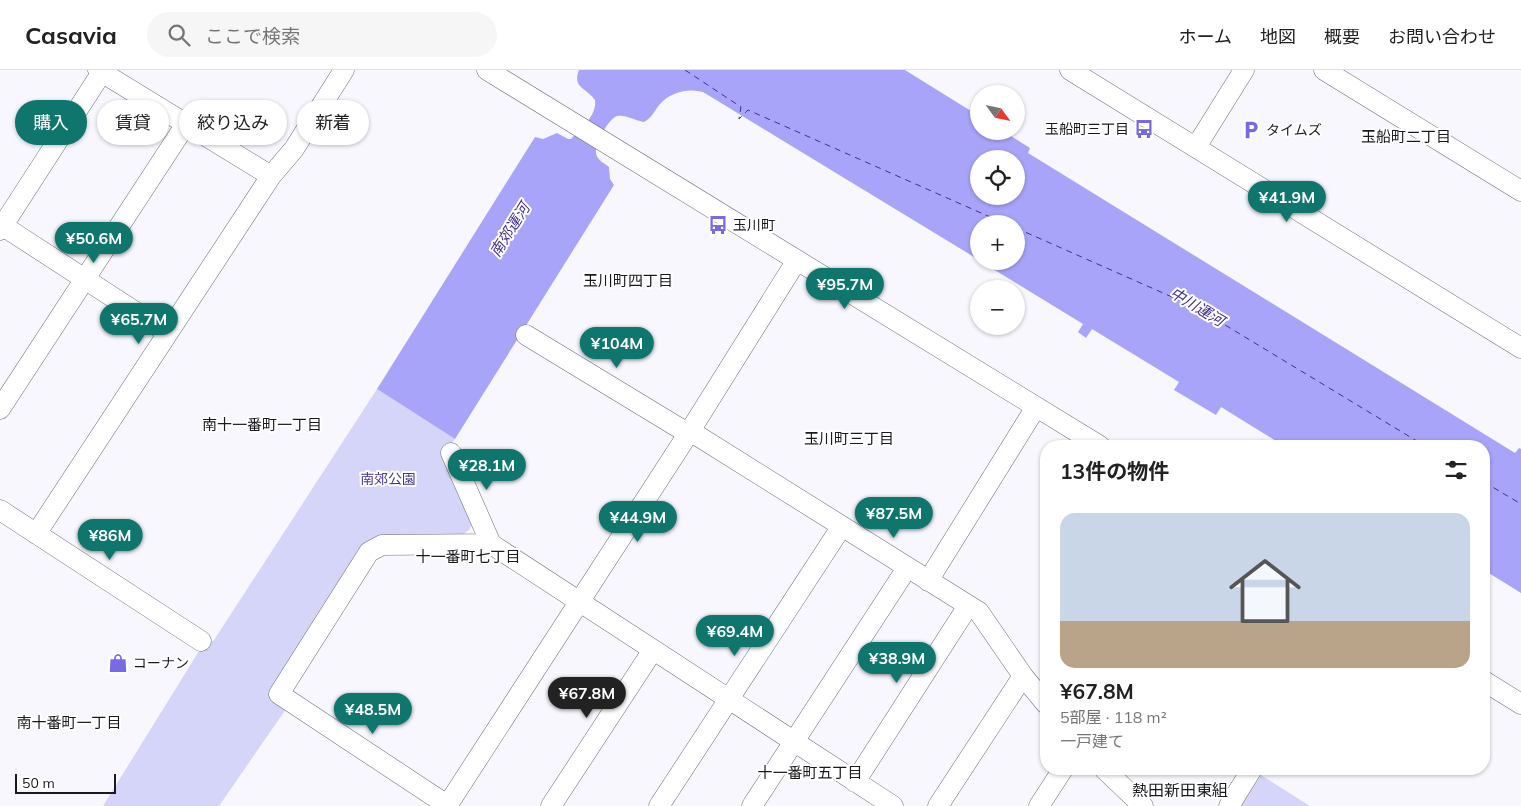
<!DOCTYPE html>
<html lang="ja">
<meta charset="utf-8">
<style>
body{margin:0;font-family:Mulish,"Noto Sans JP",sans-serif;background:#f6f6f6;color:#222;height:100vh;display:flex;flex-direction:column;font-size:19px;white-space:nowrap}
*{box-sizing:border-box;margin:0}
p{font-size:16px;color:#767676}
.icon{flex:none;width:28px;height:28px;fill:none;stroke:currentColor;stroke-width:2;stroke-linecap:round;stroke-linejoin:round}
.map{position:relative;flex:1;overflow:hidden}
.side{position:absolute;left:1040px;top:370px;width:450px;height:335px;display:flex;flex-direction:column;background:#fff;border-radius:20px;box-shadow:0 1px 4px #0004}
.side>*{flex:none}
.top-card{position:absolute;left:15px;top:30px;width:475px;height:45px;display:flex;gap:10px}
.needle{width:32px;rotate:123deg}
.fabs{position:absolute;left:970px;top:15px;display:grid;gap:10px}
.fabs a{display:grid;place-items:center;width:55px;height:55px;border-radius:50%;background:#fff;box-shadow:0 1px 4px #0004;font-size:25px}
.scale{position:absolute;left:15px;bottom:12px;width:101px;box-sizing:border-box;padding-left:5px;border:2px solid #19191e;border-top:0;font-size:14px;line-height:18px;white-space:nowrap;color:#19191e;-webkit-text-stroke:4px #fff;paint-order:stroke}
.price{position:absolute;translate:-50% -42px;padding:0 11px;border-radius:18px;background:#0f766e;color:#fff;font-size:16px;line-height:32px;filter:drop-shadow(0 1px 2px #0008)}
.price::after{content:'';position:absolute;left:50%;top:30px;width:15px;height:11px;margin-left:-8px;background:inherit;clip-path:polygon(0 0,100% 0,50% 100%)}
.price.on{background:#222;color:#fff}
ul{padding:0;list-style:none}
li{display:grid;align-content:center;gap:10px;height:265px;padding:0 20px}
li span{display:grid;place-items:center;height:155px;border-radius:15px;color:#555}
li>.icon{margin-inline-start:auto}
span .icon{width:90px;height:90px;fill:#fffc;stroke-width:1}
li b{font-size:21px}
h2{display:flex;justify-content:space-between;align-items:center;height:60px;padding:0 20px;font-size:21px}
.chip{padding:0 18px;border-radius:22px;background:#fff;box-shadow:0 1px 4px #0004;font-size:18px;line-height:45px}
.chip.on{background:#0f766e;color:#fff}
header{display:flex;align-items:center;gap:30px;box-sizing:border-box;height:70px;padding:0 25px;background:#fff;border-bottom:1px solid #e0e0e0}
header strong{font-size:24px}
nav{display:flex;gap:28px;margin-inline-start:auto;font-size:18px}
.search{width:350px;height:45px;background:#f6f6f6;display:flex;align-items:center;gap:12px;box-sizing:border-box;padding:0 18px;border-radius:28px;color:#767676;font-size:19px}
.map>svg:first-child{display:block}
</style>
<header>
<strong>Casavia</strong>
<div class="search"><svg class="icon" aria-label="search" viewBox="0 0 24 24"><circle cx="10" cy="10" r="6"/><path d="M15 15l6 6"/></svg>ここで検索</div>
<nav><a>ホーム</a><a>地図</a><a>概要</a><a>お問い合わせ</a></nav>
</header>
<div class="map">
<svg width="1521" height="736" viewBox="0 0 1521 736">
<rect width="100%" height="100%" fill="#f7f7fd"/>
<path fill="#d5d5f9" d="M377,319L455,369L452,373L472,454L469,460L459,467L382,469L271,624L286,639L219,736H103L199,581L214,570Z
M1261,705L1310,736H1240Z"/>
<path fill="#a8a4fa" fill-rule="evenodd" d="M579,0H905L979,46V61H1003L1030,78L1028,83L1515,383L1519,378L1521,379V523L1484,500V376H1284L1221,337L1216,345L1174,320L1179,312L1092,259L1086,268L1078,262L1083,254L980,191H1016V154H979V190L703,22C688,18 671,22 660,34C655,40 652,48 644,52C637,51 624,44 617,46C608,49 595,74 596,83C597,90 604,93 609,97L610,109L614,115L455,369L377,319L535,67L543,69L557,63L568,69H571C581,58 597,46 595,30C586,17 572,18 579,0ZM979,89H1016V126H979Z"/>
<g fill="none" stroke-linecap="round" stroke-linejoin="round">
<path stroke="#412f90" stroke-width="1" stroke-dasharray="6 5" stroke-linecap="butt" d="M685,0L741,37L739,49L748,40L1006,154
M1016,158L1197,238L1425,376
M1484,412L1521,434"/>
<g stroke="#6d6e7a" stroke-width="21">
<path id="minor" d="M98,0L271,106
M487,0L1100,376
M1070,0L1521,278
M1324,0L1521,121
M1196,77L1244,0
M0,154L168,263
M0,160L102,2
M526,265L689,364
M0,339L186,54
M690,361L979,542L1023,606L1046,634
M451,383L491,474
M0,440L201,571
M36,464L271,106L294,79L344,0
M928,511L1036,337
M1484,611L1521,634
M1104,699L1143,736
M855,712L968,536
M447,735L279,624L369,482L382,475L491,474L893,736
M447,736L690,361L797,190
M551,736L653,580
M659,736L842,456
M752,736L907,498
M938,736L1023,606
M1039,736L1063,699
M1229,736L1252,699"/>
</g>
<use href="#minor" stroke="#fff" stroke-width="20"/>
</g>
<defs>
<g id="bus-bare" transform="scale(1.5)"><path d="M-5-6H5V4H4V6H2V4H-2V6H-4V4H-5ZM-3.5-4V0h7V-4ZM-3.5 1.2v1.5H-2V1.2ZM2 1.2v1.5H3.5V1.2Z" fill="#7869e4" stroke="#fff" stroke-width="2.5" paint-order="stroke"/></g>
<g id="parking-bare" transform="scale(1.5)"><path d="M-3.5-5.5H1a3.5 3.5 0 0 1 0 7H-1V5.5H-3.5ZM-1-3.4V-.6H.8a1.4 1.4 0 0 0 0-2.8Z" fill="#7869e4" stroke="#fff" stroke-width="2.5" paint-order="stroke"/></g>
<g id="shop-bare" transform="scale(1.5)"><path d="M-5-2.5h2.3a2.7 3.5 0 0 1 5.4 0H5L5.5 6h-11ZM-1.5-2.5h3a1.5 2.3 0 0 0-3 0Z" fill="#7869e4" stroke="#fff" stroke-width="2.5" paint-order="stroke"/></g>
</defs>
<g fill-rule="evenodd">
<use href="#bus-bare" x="1144" y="59"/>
<use href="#parking-bare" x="1251" y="60"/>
<use href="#bus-bare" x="718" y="155"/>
<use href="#shop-bare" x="118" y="593"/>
</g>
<g text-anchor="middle" stroke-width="4" stroke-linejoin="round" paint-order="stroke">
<g font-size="14" fill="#19191e" stroke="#fff" text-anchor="start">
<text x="1129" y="64" text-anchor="end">玉船町三丁目</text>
<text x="1266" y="65">タイムズ</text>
<text x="733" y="160">玉川町</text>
<text x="133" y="598">コーナン</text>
</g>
<g font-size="14" fill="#463698" stroke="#fff">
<text x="388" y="414">南郊公園</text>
</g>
<g font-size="15" fill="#19191e" stroke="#fff">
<text x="1406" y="72">玉船町二丁目</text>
<text x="628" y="216">玉川町四丁目</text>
<text x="262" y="360">南十一番町一丁目</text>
<text x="849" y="374">玉川町三丁目</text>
<text x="468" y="492">十一番町七丁目</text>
<text x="69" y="658">南十番町一丁目</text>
<text x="810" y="708">十一番町五丁目</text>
</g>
<g font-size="15" font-style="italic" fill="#412f90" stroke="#fff">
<text transform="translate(510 160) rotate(-58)" y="5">南郊運河</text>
<text transform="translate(1197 237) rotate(31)" y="5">中川運河</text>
</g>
<g font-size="16" fill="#19191e" stroke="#fff">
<text x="1180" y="726">熱田新田東組</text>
</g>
</g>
</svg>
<div class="fabs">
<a><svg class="needle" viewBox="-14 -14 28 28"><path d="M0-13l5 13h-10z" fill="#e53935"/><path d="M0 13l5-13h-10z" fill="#767676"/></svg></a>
<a><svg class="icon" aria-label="locate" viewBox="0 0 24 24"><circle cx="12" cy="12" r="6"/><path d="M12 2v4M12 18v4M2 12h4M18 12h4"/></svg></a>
<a>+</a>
<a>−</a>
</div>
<div class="scale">50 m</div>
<b class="price" style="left:1287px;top:153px">¥41.9M</b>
<b class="price" style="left:94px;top:194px">¥50.6M</b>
<b class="price" style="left:845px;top:240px">¥95.7M</b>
<b class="price" style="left:139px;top:275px">¥65.7M</b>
<b class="price" style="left:617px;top:299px">¥104M</b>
<b class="price" style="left:487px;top:421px">¥28.1M</b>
<b class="price" style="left:894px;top:469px">¥87.5M</b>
<b class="price" style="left:638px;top:473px">¥44.9M</b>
<b class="price" style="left:110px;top:491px">¥86M</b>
<b class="price" style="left:735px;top:587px">¥69.4M</b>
<b class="price" style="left:897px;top:614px">¥38.9M</b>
<b class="price on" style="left:587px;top:649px">¥67.8M</b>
<b class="price" style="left:373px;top:665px">¥48.5M</b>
<div class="top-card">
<a class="chip on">購入</a>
<a class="chip">賃貸</a>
<a class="chip">絞り込み</a>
<a class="chip">新着</a>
</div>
<section class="side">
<h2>13件の物件<svg class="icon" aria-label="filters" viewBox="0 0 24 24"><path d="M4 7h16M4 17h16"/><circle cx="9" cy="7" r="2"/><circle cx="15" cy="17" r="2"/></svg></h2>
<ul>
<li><span style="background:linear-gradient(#c9d6e8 70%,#b9a48a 0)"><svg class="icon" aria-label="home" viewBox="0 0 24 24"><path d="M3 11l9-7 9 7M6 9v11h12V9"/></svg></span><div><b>¥67.8M</b><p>5部屋 · 118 m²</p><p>一戸建て</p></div></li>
</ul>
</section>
</div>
